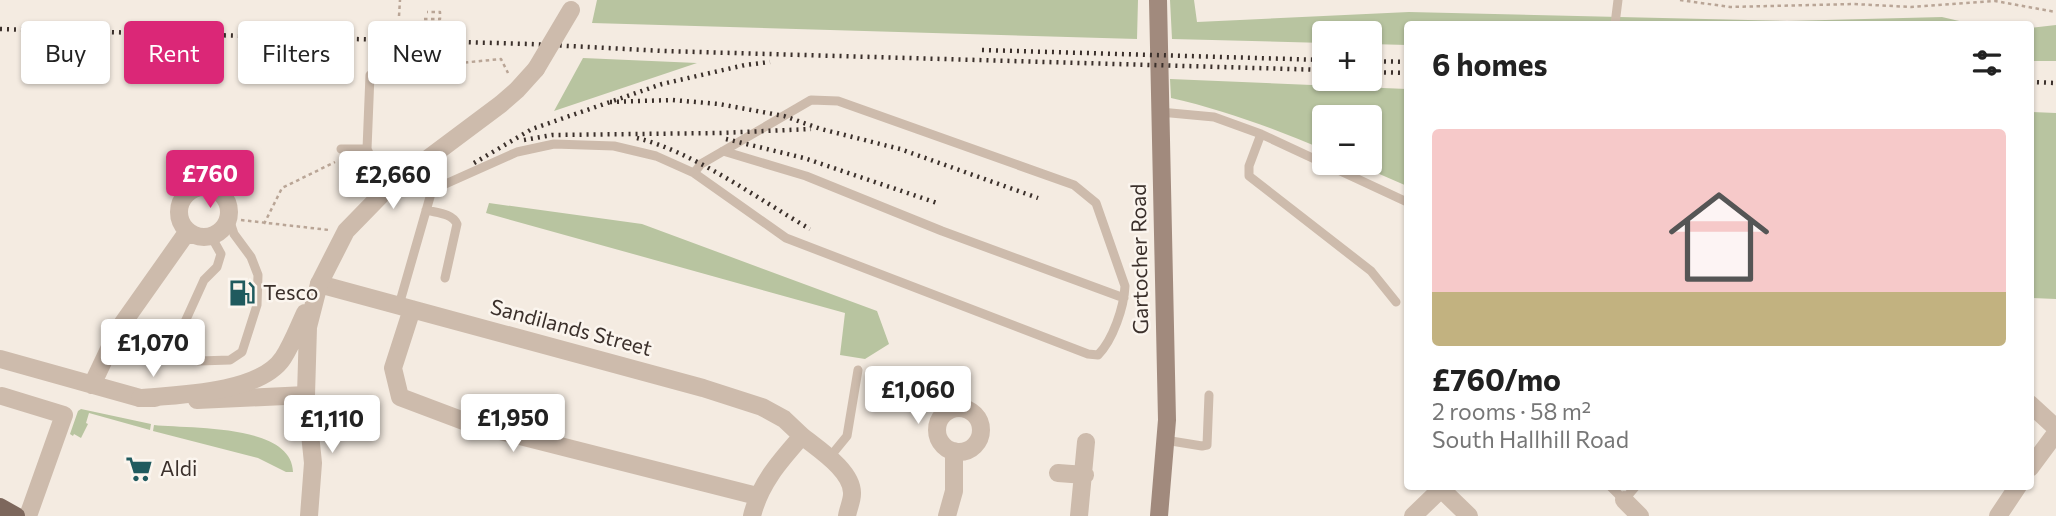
<!DOCTYPE html>
<meta charset="utf-8">
<style>
body{margin:0;font-family:Commissioner,sans-serif;background:#f2f2f2;color:#222;height:100vh;display:flex;flex-direction:column;font-size:26px;white-space:nowrap}
*{box-sizing:border-box;margin:0}
p{font-size:23px;color:#767676}
.icon{flex:none;width:38px;height:38px;fill:none;stroke:currentColor;stroke-width:2;stroke-linecap:round;stroke-linejoin:round}
.map{position:relative;flex:1;overflow:hidden}
.drawer{position:absolute;left:1404px;top:21px;width:630px;height:469px;display:flex;flex-direction:column;background:#fff;border-radius:7px;box-shadow:0 2px 5px #0004}
.drawer>*{flex:none}
.banner{position:absolute;left:21px;top:21px;width:665px;height:63px;display:flex;gap:14px}
.fabs{position:absolute;left:1312px;top:21px;display:grid;gap:14px}
.fabs a{display:grid;place-items:center;width:70px;height:70px;border-radius:7px;background:#fff;box-shadow:0 2px 5px #0004;font-size:35px}
.price{position:absolute;translate:-50% -60px;padding:0 16px;border-radius:7px;background:#fff;color:#222;font-size:23px;line-height:46px;filter:drop-shadow(0 2px 4px #0008)}
.price::after{content:'';position:absolute;left:50%;top:42px;width:21px;height:16px;margin-left:-10px;background:inherit;clip-path:polygon(0 0,100% 0,50% 100%)}
.price.selected{background:#db2777;color:#fff}
ul{padding:0;list-style:none}
li{display:grid;align-content:center;gap:14px;height:371px;padding:0 28px}
li span{display:grid;place-items:center;height:217px;border-radius:7px;color:#555}
li>.icon{margin-inline-start:auto}
span .icon{width:126px;height:126px;fill:#fffc;stroke-width:1}
li b{font-size:30px}
h2{display:flex;justify-content:space-between;align-items:center;height:84px;padding:0 28px;font-size:30px}
.chip{padding:0 24px;border-radius:7px;background:#fff;box-shadow:0 2px 5px #0004;font-size:24px;line-height:63px}
.chip.selected{background:#db2777;color:#fff}
.map>svg:first-child{display:block}
</style>
<div class="map">
<svg width="2056" height="516" viewBox="0 0 2056 516">
<rect width="100%" height="100%" fill="#f4ebe1"/>
<path fill="#b8c4a0" d="M597,0H1138L1137,39L592,23Z
M1170,0H1194L1197,22L1409,12L1787,21L1942,17L1972,24H1407V45L1370,44V33H1325V43L1172,39Z
M2056,25V61H2030V28Z
M583,58L697,63L554,111Z
M1170,79L1407,89V186L1354,163H1370V117H1325V150C1275,129 1224,110 1171,98Z
M2030,112L2056,113V299L2030,298Z
M489,203L642,224L877,311L889,344L865,359L840,355L845,313L486,213Z
M81,409L151,424L150,430L89,413L86,423L88,424L81,438L74,434L73,436L70,434L78,411Z
M154,425C187,429 292,423 293,472H286L258,458L153,431Z"/>
<g fill="none" stroke-linecap="round" stroke-linejoin="round">
<path stroke="#b9a596" stroke-width="2.5" stroke-dasharray="3.5 3.5" stroke-linecap="butt" d="M1680,0L1730,7L1854,4L1911,7L1995,1L2056,12
M399,16L400,0
M424,19H440V12H427
M395,49L389,70L501,59L508,73
M407,50L426,60L438,61V54H423
M241,220L329,230
M264,224L282,188L335,162"/>
<path stroke="#cdbbac" stroke-width="9" d="M1615,24L1618,0
M370,75L367,149L386,190
M1160,112L1214,117L1261,134L1407,202
M1261,134L1249,166V176L1371,271L1396,302
M341,149H367
M723,151L806,176L942,231L1124,298
M426,210C437,213 452,213 457,224L445,278
M211,236L221,254L217,267L204,280L179,335L185,355L199,361L230,360L242,352L257,305L258,275L251,257L234,234L229,219
M399,305L432,190L517,152L554,144L614,146L656,156L694,173L786,238L1088,354L1098,355C1113,340 1124,307 1125,286L1096,203L1074,185L838,101L811,100L701,164L694,173
M1165,440L1202,446L1207,445L1209,395
M829,458L847,436L858,370
M1610,486L1624,500L1636,486"/>
<path stroke="#cdbbac" stroke-width="18" d="M179 212a25 25 0 1 1 50 0a25 25 0 1 1-50 0Z
M319,284L703,388L762,407L784,419L802,436C780,461 760,483 752,516
M412,309L393,368L400,397L469,423L757,496
M0,359L140,398H155
M92,385L118,330L188,231
M2,396L64,415L28,516
M197,400L306,395
M2030,404L2056,428
M937 430a22 22 0 1 1 44 0a22 22 0 1 1-44 0Z
M802,436C818,449 853,471 852,494C852,501 848,509 847,516
M2030,468L2056,433
M1058,473L1085,475
M1438,486L1469,516
M1624,500L1640,516
M947,516L954,491V451
M1079,516L1086,442
M1413,516L1441,489
M1998,516L2018,486"/>
<path stroke="#cdbbac" stroke-width="18" d="M140,398C179,395 260,393 283,358C292,344 298,328 305,313
M309,516L313,463L306,395L308,327L319,284L346,231L386,190L501,104L517,90L536,69"/>
<path stroke="#a18a7d" stroke-width="18" d="M1158,0L1167,420L1159,516"/>
<path stroke="#7d675c" stroke-width="18" d="M0,507L16,516"/>
<path stroke="#3b302b" stroke-width="4.5" stroke-dasharray="2 5" stroke-linecap="butt" d="M0,29L531,44L664,51L1325,70
M982,50L1325,60
M1370,61L1407,62
M1370,72L1407,73
M2030,82L2056,83
M610,102L672,100L719,104L784,116L821,129L900,149L1038,198
M637,138C694,152 758,199 810,229
M726,139L804,158L940,204
M524,140L552,135L720,133L811,129
M474,163L532,129L662,84L745,65L770,62"/>
<path stroke="#b9a596" stroke-width="2.5" stroke-dasharray="3.5 3.5" stroke-linecap="butt" d="M423,54L424,19"/>
<path stroke="#cdbbac" stroke-width="18" d="M536,69L571,10"/>
</g>
<defs>
<g id="fuel-bare" transform="scale(2.1)"><path d="M-5.5-6h7V0h2V4h1.3V-2.5L3-4.5l.8-.8L6-3V5H2.5V1h-1V6h-7ZM-4.2-4.7v3.2H.2V-4.7Z" fill="#1f5a5e" stroke="#fbf5ee" stroke-width="2.5" paint-order="stroke"/></g>
<g id="supermarket-bare" transform="scale(2.1)"><path d="M-6-5.5h2.5l.6 2H6L4.5 2H-2.5L-4.4-4H-6ZM-1.5 3.2a1.3 1.3 0 1 0 .1 0ZM3 3.2a1.3 1.3 0 1 0 .1 0Z" fill="#1f5a5e" stroke="#fbf5ee" stroke-width="2.5" paint-order="stroke"/></g>
</defs>
<g fill-rule="evenodd">
<use href="#fuel-bare" x="242" y="293"/>
<use href="#supermarket-bare" x="139" y="469"/>
</g>
<g text-anchor="middle" stroke-width="5" stroke-linejoin="round" paint-order="stroke">
<g font-size="21" fill="#3b302b" stroke="#fbf5ee">
<text transform="translate(1140 259) rotate(-91)" y="7">Gartocher Road</text>
<text transform="translate(571 328) rotate(15)" y="7">Sandilands Street</text>
</g>
<g font-size="21" fill="#3b302b" stroke="#fbf5ee" text-anchor="start">
<text x="263" y="300">Tesco</text>
<text x="160" y="476">Aldi</text>
</g>
</g>
</svg>
<div class="fabs">
<a>+</a>
<a>−</a>
</div>
<b class="price selected" style="left:210px;top:210px">£760</b>
<b class="price" style="left:393px;top:211px">£2,660</b>
<b class="price" style="left:153px;top:379px">£1,070</b>
<b class="price" style="left:918px;top:426px">£1,060</b>
<b class="price" style="left:513px;top:454px">£1,950</b>
<b class="price" style="left:332px;top:455px">£1,110</b>
<div class="banner">
<a class="chip">Buy</a>
<a class="chip selected">Rent</a>
<a class="chip">Filters</a>
<a class="chip">New</a>
</div>
<section class="drawer">
<h2>6 homes<svg class="icon" aria-label="filters" viewBox="0 0 24 24"><path d="M4 7h16M4 17h16"/><circle cx="9" cy="7" r="2"/><circle cx="15" cy="17" r="2"/></svg></h2>
<ul>
<li><span style="background:linear-gradient(#f6c9c9 75%,#c2b280 0)"><svg class="icon" aria-label="home" viewBox="0 0 24 24"><path d="M3 11l9-7 9 7M6 9v11h12V9"/></svg></span><div><b>£760/mo</b><p>2 rooms · 58 m²</p><p>South Hallhill Road</p></div></li>
</ul>
</section>
</div>
